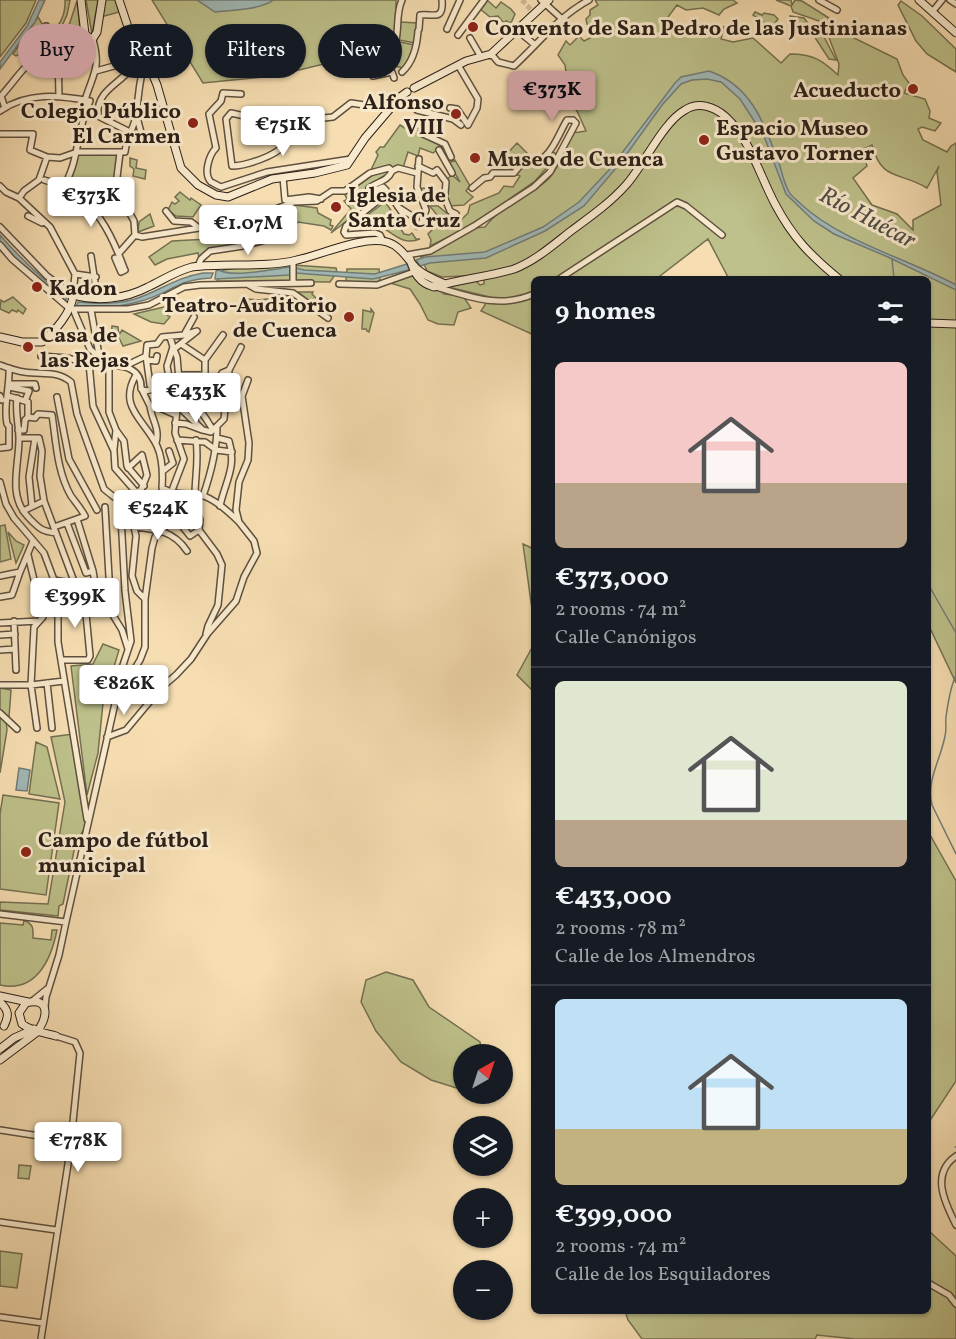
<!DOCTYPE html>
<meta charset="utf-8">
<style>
body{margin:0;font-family:Vollkorn,serif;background:#242831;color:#f1f3f6;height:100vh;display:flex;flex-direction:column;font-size:22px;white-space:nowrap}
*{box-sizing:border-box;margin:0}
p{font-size:20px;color:#9ea1a6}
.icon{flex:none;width:33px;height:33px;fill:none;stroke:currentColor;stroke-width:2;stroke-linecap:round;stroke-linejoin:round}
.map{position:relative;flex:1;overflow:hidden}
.side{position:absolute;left:531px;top:276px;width:400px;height:1038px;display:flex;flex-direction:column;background:#171b24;border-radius:9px;box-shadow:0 2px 4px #0004}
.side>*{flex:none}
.guide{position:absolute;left:18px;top:24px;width:423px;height:54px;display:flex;gap:12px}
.needle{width:39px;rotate:39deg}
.fabs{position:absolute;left:453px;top:1044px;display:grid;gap:12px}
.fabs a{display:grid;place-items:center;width:60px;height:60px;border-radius:50%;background:#171b24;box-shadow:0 2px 4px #0004;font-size:30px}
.price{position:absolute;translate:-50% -51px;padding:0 14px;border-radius:6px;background:#fff;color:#222;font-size:20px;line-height:39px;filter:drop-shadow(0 2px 3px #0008)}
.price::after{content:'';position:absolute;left:50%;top:36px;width:18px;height:14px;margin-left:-9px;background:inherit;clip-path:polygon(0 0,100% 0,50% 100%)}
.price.current{background:#c59692;color:#111}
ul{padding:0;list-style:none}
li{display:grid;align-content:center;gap:12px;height:318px;padding:0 24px}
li+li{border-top:2px solid #363941}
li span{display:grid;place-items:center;height:186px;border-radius:9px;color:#555}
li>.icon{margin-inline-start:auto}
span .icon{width:108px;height:108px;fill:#fffc;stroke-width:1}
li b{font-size:26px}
h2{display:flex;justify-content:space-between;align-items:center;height:72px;padding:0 24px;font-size:26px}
.chip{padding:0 21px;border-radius:27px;background:#171b24;box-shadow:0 2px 4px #0004;font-size:21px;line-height:54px}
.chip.current{background:#c59692;color:#111}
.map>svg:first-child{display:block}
</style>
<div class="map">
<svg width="956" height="1339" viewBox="0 0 956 1339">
<rect width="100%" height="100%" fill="#f6deb2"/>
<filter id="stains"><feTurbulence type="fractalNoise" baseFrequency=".00333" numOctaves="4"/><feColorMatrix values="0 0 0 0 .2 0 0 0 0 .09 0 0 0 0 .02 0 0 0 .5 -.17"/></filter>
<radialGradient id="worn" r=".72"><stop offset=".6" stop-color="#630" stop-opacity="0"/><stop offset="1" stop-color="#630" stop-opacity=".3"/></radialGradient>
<path fill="#bec18b" stroke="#747052" stroke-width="1.5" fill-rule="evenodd" d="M0,0H36L26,23L0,57Z
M65,0H70L67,15L61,28L48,43V37C59,26 66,16 65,0Z
M86,0H98L92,34Z
M105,0H116L119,12L101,17Z
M152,0H396V21L391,65L328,63L274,76L203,83Z
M487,0L496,8L501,2L511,9L515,14L511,23L506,21L504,23L498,16L490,17L480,9Z
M595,0H733L737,3L724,9L719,15L703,8L686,10L677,5L668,17L667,27C687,28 704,21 724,27L721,39L733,42L753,38L781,63L790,54C813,54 822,60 838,75L839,64L828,35L833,22L848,28L854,38L897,59L903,75L909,83L904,93L925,99L930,111L929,118L941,123L935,131L922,127L918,129L923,140L947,152L951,146L956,143V683L929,626L928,279H729L708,239L656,279H534V335L481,311L490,297L448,287L476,281L480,285L484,284V275L442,277L427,271L421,257L473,228L485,227C501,206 525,199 545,182C559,171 564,149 573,133L586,131L577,111L568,102L571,90L568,87L565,65L558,55L566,41L570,45L579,36L584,41L592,37L594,30L587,24L586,19L590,15V10L598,5ZM872,145C882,182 899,171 927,188L939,166L937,171L941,205L913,220V230L897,214L872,205L853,178L867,166L862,150Z
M776,0H791L792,5L795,0L802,1L829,18L827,21H819L793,12L791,6Z
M77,1L81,39L85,53L75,48L64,75L60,74L64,61L60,70L59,55L48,46L66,34Z
M901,1L922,16L956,49V72L927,54L916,41L898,5Z
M755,12L762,15L764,13L774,15L778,19L775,23L778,26H769L753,15Z
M790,16L804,18L810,26L809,29L794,33Z
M38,17L44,27L43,33L37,32L34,45H38L16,56L13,54Z
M400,22L418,23L415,43L399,40Z
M819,27L836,60L829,59L812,33Z
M400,42L414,45L405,68L392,66Z
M132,53L133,59L128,72L123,63L118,64L115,58Z
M400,125L408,130L414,126L415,128L426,129L440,135L438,142L443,145L433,153L420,148L418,156L408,152L403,168C389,172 373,181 365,193V195L381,189L383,191L381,195L331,233L351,209L344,201L347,199L345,195L373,175L385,171L370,172L378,155L376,152L380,147H384Z
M517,143L527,153L513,168H510L502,159Z
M550,150L558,155L535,181L471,226L430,246L431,240L428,234L435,227L448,229L450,227L448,228C439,222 437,212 429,206H438L454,219H462L468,213L470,205L499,193L504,186L513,187L520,176L513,173L521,164L538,161Z
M76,152L120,153L116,185L97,181L68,180Z
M130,158L137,160L136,168L146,170L145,179L133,176L134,169L130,166Z
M455,160L470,186L466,191L473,197L464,205L449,206L445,195L446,180L452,175L460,182L449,163Z
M424,188L429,192L428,194L436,192L439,196L441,195L444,204L437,202L427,203L420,189Z
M180,192L190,200L191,198L201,205L193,217L176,216L168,210L172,202L175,204L179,201L175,197Z
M385,202L401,224L399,226L404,234L409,235L412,233L416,239H420C403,246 394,234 380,226L382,221L366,216Z
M294,205L317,208L318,213L331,220L330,225L333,226L331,230L324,226L298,222L296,224L277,225L273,217V213Z
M150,214L154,226L138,232L139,222Z
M232,222L260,229L264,237L227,247L208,250L199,258L198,253L167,259L155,265L149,257L172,241L208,239L207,232Z
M293,261V265L336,268L337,272L330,282L217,281L223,270Z
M347,269H379L380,282L364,283L346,281Z
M419,272L444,294L463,296L471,308L458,312L454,325L438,324L428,320L420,304L410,289L390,283Z
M298,292H313L312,294L318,300L328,304V310L322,311Z
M293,296L291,309L242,308L248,303L247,299L258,300Z
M13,297L26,309L23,314L18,310L17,312L12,310L9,313L0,309L1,300L4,302Z
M170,304L167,315L170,317L164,324L151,322L134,314L164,307Z
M371,309L374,313L369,332L367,331L366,329H362L363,310L371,312Z
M112,326L118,327L119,335L122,330L141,341L123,346L119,338L118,340L111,339Z
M5,525L11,559L0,562V526Z
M8,532L16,541L24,545L16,563Z
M523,544L534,549V624Z
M103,644L119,650L103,703L98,753L87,795L71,666L93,664Z
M534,644V692L517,675Z
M0,688L11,690L9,717L6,721L7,730L0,773Z
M73,734L88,824L76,841L63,904L59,906L58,916L0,910V902L48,904L65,802L51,737Z
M36,742L47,747L60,799L29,794Z
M3,795L59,803L46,895L0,889V814Z
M929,833L956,881V1081L929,1122Z
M24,920C34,925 33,928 33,938L51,940L52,930H57C51,960 36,993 0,985V923L23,925Z
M386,972L413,980L429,1007L480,1042L482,1054H464L463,1090L431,1080L401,1062L376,1031L361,1002L366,980Z
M19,1165L31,1166L29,1179L18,1178Z
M929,1231L956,1256V1339H855L817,1335L815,1339H642L628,1320L625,1311H928Z
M0,1251L22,1254L17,1288L0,1286Z"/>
<path fill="#a1b9b7" stroke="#727c78" stroke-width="1.5" d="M39,0H45L35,22L0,69V62L27,26Z
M197,0H274C259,10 233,10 215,12Z
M709,71C753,86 765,126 780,166C782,174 785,185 789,192C792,197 798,201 802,205C841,241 908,259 956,285V290L888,257L834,234L814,221L786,194L764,136L740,99L721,82L707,79L692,80L681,84L662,105L621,162L584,206L545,231L486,258L430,263L420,266L416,260L425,257L485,252L543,227L579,202L609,170L675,83L681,77Z
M0,235C21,259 42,279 67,298L65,301L15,259L0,242Z
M407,264L409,270L373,279L296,273V268L304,270L375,274Z
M290,267V275L215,279L216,271L219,270C232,278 274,269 290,267Z
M203,273H213L211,278C178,279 169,294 141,301C121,307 97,309 76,307L78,302C99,304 123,305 143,296C166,287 176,278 203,273Z
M19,768L30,770L27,791L16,790Z"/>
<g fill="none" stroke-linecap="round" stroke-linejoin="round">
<path stroke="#727c78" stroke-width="1.5" d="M892,259L894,279
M928,584L956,633
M956,675C950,688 948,702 946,717C945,723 947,729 945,736C941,759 926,780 932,805L956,854
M955,1147H956"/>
<path stroke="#cdb893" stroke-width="5" stroke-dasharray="5 2.5" stroke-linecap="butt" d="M522,0L534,13"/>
<g stroke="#5e503f" stroke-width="8">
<path id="street" d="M541,0L561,18
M819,0L837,10
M950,0L956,4
M933,11L942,0
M46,26L44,49L46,53
M419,29L420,15C432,13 444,22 442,0
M447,29L460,0
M517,30L535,45
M458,35L484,0
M470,38L481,57
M396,40C399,26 396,13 402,0
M488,55L493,56L498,62L514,66C539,43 559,16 589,0
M60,71L66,61L65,53
M96,71L114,66
M402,72C413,62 417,46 418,31
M373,76L392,72L394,78
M241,94L223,93L221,101L209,114L216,148C209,155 203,174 211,182C212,182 220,187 221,187L267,172L351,159
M85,100C93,74 101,68 93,40
M5,108L1,96C19,77 25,59 53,51L58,55L59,96
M450,108L457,109L468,125L477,108L478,99L458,65
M417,110L453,119L461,125
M0,111C27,92 59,95 90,101C81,119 79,141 74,161C71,175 62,187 62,202C68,201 76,199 81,201C101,210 117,249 124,268
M138,121L143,140
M287,122C287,129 288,140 284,145C276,156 245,166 232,166L226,119L231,113L267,121L287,122L333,117L351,103L371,106L387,104
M130,132L98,116C96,92 116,86 130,70C134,65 136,58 138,52
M421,133L445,144L451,157
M0,134H33L30,150L47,157
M439,150L452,173
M418,166L433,173L437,170L446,182L445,194H443L450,211L456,214
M392,171L398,168L417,173
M283,177L285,200L309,197L321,199
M44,180L64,186
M116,185L120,153
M0,186L6,192L19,198L50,227L75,274L73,295
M122,186L118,198L127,208
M19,198L24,191L39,180L47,157L60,158L77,152H125C126,140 132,131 135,120C139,101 138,81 145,63
M381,199L384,200L390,195L403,214
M398,207L412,216L417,226L421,224L426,210L417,187L419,159
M166,211L174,221L191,222L199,228
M129,212L134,221L135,235L142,237L199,228L221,226L231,220L249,216L266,218L273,210L294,202L317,201L332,191H345L370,173L389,168L392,171C388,181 377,182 369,188L371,192L383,187L386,190L385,195L346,226L344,232L346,235L375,233L380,235L383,241
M28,216L42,223
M0,227L47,276L73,295
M0,245L12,259L69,308L73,309H128L149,305L184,287L200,285L311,283
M120,252L135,235L137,236
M407,255L430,251L474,226L534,187L550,172L576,123L573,120H567C560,131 552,155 539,160C535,162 529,161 524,161L514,173H493L490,177L484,178L472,188
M91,256L96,289H99
M115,258L121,272L125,270
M198,266L201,259L210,251L243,246L287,234
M75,274L96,277
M559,279L677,202L686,206L722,235
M293,283V261
M247,284L256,289L293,293L328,318
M339,284L377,285L414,272
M436,287C471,297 499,309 534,294
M73,309L90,349L109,366V412L116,430L124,441L127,466L144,486
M91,310L99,355
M184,335L162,337L157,344L147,345L146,356L150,385L161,397L179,409L192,405C203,411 207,421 213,430
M170,337L173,347L167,366L171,388L173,390
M173,347L177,357L179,380L176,392L181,409L203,430L211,432L224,419L229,370L222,373L216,387
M174,349L197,331L184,335L194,317
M41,356L67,358L89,363L93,406L114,451L115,468L136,492L132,518L136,536L132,576L137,591L145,599
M147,360L156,361L157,356
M205,360L223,335
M0,365C8,368 16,371 24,372C42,375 56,370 71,382L77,414L104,489L114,497L120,498L125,591L131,641L117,683L118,690L66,922L59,955L46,997L45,1007
M109,366C125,365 142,369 141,389L146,391L161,387L171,388
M125,366L146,356
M229,370L241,347
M136,375C117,407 145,420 157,446C163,459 163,474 162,488C181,498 190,491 204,496C217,501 229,512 239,522
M178,375H205V360L181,344
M10,384H35L36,388
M205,386V375
M9,387L29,391L25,401
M142,390L150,406L160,408L176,415
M0,396L2,400
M8,396L28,402V417L35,418L38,414L52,415C56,441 57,472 71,496C76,503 80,507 85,516L54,527
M57,397L69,459L97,510
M17,398C15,412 19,425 19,439C19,467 7,496 29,518C40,529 41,531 56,533
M190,402L196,423
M150,406C152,421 160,428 156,443
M175,423L186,424L202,430
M18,430H24L25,420L28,417
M19,438H39L42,451L40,476L44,501L75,584L111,612L122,630L128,649
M217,438L229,441C237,467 225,482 220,506
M177,440L205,442L216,450L232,452
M0,448L9,447V426L7,424C3,406 10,387 9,368
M114,449L116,430
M128,468L142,455L147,475L141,490L136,492
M163,471L173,463L169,451
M0,482L6,504L14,518L44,553L54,580L58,599V642L87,819
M171,493L184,459L175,433L177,408
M190,495L200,520L199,530L217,554L222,565L218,605L208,626L206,634
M195,495C195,477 199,459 196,440
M203,496C211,473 217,451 217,426
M32,506L29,477L35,438
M105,507L111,612
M23,511L44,501
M170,516H174L190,536L199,530
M77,519L93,571L98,602
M67,523L86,573L93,571
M134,527C156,529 174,531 187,551
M28,555L43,617L34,627L31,685L37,728
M0,576L20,572L33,541
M54,580L75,584
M0,597L12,595L20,572
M14,621L16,670
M0,623L39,621
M0,635L15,634
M0,650L15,649
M61,660H88L90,656L84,593
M47,683L52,728
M0,685H31L64,681
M118,690H122L140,660L145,647V599L152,548L155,537L170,522L167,491
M0,713L17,729
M107,737L126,730L162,687L176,675L191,659L208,633L236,601L244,577L257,553L254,541L239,522L236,510L239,482L248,460L249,443L242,396L248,380
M0,914L66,922
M31,1002L47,989
M0,1130L72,1141
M956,1156C930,1174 945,1203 956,1225
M0,1222L56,1230
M928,1283L949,1295L956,1304
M0,1317L43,1323
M41,1339L70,1151L80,1053L75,1042L56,1036"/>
</g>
<g stroke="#2b2019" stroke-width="9">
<path id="secondary" d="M81,0L85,34L92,40L97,32L102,0
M119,0L135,48L150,68L157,85L181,168L198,185L216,195L228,197L272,179L315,173L347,165L365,138L400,97L407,92
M919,0L956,33
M414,88L466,61L491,54L549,0
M410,259C414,273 419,283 434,287C460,279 488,277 514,269C535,261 553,245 571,231C590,217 610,203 626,185C644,165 663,122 685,110C699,101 715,107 726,117C750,139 760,176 775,204C793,238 810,255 839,279
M928,323L956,324
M0,337L22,342H42C55,331 72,312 73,295C98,302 125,299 148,287C163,280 176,271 192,267C226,263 266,268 297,260C321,255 364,235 387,242C401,246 407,259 417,269C425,276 435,280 445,284
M0,996L28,1002
M0,1002C9,1010 9,1016 4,1026
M0,1049L14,1038L34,1029
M0,1060L36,1033C48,1019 51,996 26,1003L19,1013L22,1024C31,1031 45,1033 56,1036"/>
</g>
<use href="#street" stroke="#f9eacd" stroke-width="5"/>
<use href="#secondary" stroke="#f9eacd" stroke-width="7"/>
</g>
<g fill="#8f2418" stroke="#f9eacd" stroke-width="2">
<circle cx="473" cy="27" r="6"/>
<circle cx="913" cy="89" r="6"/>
<circle cx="456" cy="114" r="6"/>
<circle cx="193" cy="123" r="6"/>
<circle cx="704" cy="140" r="6"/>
<circle cx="475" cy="158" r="6"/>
<circle cx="336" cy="207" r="6"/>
<circle cx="37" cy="287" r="6"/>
<circle cx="349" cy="317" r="6"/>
<circle cx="28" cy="347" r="6"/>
<circle cx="26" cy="852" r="6"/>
</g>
<g text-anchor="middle" stroke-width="6" stroke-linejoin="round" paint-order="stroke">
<g font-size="22" font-weight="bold" fill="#2b2019" stroke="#f9eacd" text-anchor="start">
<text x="485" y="35">Convento de San Pedro de las Justinianas</text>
<text x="901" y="97" text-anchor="end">Acueducto</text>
<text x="444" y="109" text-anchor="end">Alfonso<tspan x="444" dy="25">VIII</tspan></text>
<text x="181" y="118" text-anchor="end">Colegio Público<tspan x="181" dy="25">El Carmen</tspan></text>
<text x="716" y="135">Espacio Museo<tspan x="716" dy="25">Gustavo Torner</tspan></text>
<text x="487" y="166">Museo de Cuenca</text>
<text x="348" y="202">Iglesia de<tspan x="348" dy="25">Santa Cruz</tspan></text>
<text x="49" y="295">Kadon</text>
<text x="337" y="312" text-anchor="end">Teatro-Auditorio<tspan x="337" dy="25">de Cuenca</tspan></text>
<text x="40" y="342">Casa de<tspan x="40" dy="25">las Rejas</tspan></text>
<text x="38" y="847">Campo de fútbol<tspan x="38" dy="25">municipal</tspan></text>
</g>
<g font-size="24" font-style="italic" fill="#4e4e48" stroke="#f9eacd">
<text transform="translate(868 217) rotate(28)" y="8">Río Huécar</text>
</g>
</g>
<rect width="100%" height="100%" filter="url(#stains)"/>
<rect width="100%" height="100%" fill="url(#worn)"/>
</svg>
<div class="fabs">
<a><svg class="needle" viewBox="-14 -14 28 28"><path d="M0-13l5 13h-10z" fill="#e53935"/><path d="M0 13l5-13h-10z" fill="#9ea1a6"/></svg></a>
<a><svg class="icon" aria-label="layers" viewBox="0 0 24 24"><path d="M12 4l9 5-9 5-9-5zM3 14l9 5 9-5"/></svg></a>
<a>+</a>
<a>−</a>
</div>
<b class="price current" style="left:552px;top:122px">€373K</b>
<b class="price" style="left:283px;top:157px">€751K</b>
<b class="price" style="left:91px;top:228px">€373K</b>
<b class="price" style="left:248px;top:256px">€1.07M</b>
<b class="price" style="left:196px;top:424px">€433K</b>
<b class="price" style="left:158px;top:541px">€524K</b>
<b class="price" style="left:75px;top:629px">€399K</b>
<b class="price" style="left:124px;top:716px">€826K</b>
<b class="price" style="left:78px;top:1173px">€778K</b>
<div class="guide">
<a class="chip current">Buy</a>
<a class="chip">Rent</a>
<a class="chip">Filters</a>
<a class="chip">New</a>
</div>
<section class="side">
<h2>9 homes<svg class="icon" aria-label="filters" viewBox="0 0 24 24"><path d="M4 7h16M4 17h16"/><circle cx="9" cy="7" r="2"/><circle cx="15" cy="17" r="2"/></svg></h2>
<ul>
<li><span style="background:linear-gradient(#f6c9c9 65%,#b9a48a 0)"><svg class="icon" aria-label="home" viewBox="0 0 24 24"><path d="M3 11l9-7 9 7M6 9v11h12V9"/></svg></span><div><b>€373,000</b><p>2 rooms · 74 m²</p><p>Calle Canónigos</p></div></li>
<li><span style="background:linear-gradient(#dfe7d0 75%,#b9a48a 0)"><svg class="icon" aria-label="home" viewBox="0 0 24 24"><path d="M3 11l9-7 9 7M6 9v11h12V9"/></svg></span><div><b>€433,000</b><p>2 rooms · 78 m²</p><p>Calle de los Almendros</p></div></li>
<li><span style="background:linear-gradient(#bfe0f5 70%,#c2b280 0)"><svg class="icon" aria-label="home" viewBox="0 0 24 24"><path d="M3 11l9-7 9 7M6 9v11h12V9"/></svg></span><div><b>€399,000</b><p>2 rooms · 74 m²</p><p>Calle de los Esquiladores</p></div></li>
</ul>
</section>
</div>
